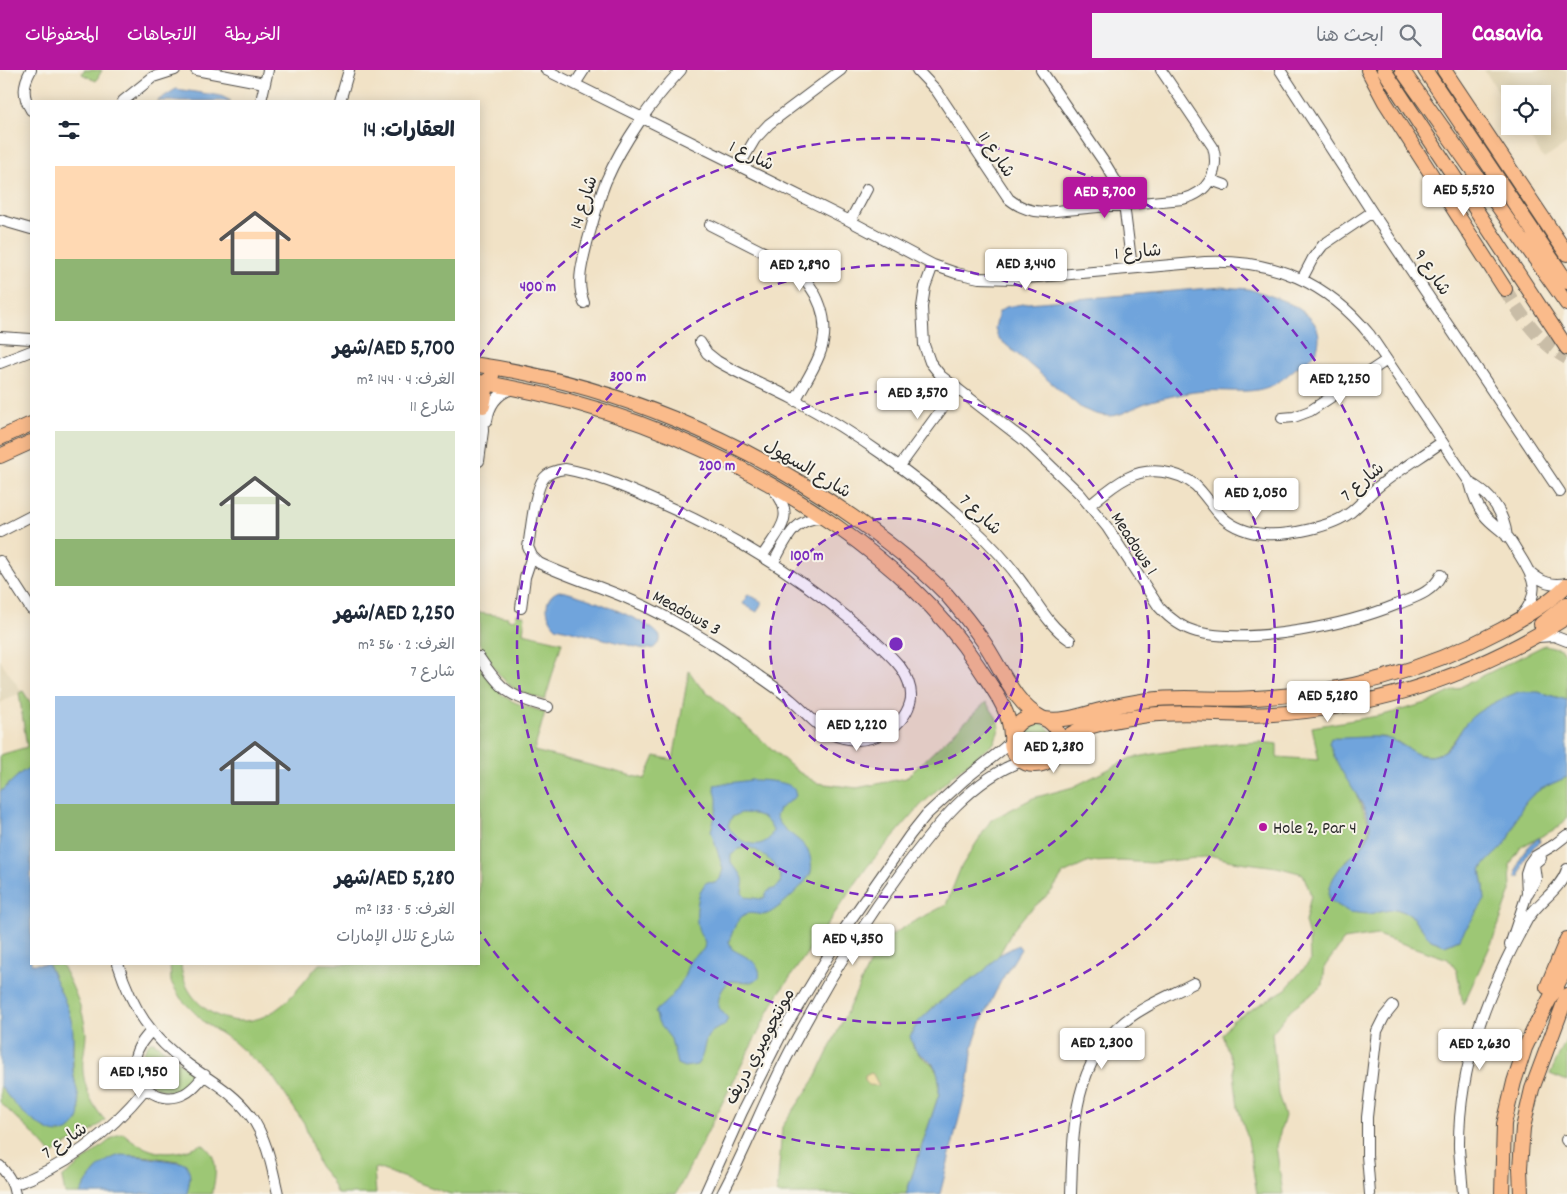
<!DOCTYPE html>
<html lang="ar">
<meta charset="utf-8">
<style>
body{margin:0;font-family:Dekko,"Playpen Sans Arabic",sans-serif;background:#f2f2f3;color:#1f2937;direction:rtl;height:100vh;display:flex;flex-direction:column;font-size:19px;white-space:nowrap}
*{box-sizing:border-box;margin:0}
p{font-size:16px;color:#747a83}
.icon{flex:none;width:28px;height:28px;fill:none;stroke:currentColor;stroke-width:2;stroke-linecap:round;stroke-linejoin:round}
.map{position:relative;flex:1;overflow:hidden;direction:ltr}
.side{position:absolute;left:30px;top:30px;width:450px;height:865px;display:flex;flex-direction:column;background:#fff;border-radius:0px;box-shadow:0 2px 12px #0003;direction:rtl}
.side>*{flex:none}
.tools{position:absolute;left:1501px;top:15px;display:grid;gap:10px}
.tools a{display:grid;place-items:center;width:50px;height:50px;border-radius:0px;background:#fff;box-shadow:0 2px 12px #0003;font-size:25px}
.price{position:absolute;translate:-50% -42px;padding:0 11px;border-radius:5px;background:#fff;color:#222;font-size:16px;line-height:32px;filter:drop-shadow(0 1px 2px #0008)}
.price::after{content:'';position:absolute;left:50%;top:30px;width:15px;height:11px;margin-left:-8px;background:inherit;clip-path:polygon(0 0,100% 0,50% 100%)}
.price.selected{background:#b5179e;color:#fff}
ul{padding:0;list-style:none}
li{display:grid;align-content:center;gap:10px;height:265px;padding:0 25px}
li span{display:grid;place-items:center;height:155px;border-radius:0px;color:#555}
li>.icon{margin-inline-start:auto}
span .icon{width:90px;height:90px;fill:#fffc;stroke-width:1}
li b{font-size:21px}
h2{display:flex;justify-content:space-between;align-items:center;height:60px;padding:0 25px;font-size:21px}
header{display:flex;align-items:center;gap:30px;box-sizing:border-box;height:70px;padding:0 25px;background:#b5179e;color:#fff}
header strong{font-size:24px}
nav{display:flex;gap:28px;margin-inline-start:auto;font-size:18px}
.search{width:350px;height:45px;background:#f2f2f3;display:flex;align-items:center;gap:12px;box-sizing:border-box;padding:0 18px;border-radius:0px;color:#747a83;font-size:19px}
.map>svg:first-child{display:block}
</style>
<header>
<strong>Casavia</strong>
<div class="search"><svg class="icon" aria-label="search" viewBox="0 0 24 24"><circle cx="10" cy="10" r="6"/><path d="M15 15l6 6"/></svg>ابحث هنا</div>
<nav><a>الخريطة</a><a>الاتجاهات</a><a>المحفوظات</a></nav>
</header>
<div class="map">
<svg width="1567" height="1124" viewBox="0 0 1567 1124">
<rect width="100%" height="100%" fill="#f7f3e8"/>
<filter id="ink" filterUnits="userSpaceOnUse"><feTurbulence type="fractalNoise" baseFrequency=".02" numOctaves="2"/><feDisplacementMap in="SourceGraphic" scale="10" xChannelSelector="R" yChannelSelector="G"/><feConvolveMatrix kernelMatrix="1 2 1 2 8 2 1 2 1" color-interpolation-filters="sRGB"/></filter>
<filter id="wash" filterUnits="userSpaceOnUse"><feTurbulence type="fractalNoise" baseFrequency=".0096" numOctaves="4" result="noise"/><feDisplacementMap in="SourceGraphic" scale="20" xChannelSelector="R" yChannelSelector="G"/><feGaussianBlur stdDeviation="1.12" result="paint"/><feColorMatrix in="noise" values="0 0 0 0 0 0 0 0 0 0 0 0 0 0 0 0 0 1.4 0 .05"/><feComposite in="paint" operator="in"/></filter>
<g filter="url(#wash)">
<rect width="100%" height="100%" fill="#f1e2c6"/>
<path fill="#dfd3b4" d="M1484,0H1567V74L1544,89L1522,56H1542V24H1510V39Z
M0,590L22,622L0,633Z"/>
<path fill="#9dc774" stroke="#647950" d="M84,0H102L96,11L82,4Z
M479,543L508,547V549L515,550L516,544L525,546L523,563L562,572L545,630L517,621L500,606L479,574Z
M1545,575L1561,579L1567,586V630L1538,622L1466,653L1453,672L1443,682L1432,686L1415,684L1398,672L1383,667L1331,669L1370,755C1367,774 1360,779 1346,791L1382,841L1396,839L1410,844L1431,870L1445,875L1459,869L1470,851L1484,816L1481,800C1489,787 1501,781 1509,768C1513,762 1514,753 1517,747C1530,720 1542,718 1567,707V748L1559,757L1521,777L1510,795L1511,821L1493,870L1463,935L1457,901L1448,889L1377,865L1344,870L1325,896L1323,915L1291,939L1272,963L1278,1024L1285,1046L1276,1076L1283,1124H1257L1248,1069L1238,1038L1233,994L1222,965L1232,951L1286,919L1310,891L1309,868L1305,852L1311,825L1303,804L1277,797L1232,791L1213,786L1152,793L1121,791L1089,792L1063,804L1051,822L1025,845L1013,860L999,885L983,902L937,934L918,952L911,966L913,977L920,985L932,994L938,1003L939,1012V1024L906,1124H777L782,1057L815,1009L880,872L913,852L946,835L961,797L991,750L1033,728L1073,717L1131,688L1182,679L1236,673L1261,672L1277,674V687L1319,690L1312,657L1383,645L1430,632Z
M479,595C501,629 506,631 545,642L534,681L645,709L655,686L673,690L689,601L698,614L797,701L817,713L857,718L906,708L986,632L996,647L1000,657L994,673L955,703L920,736L867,797L775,929L676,1124H450L377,1098L374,1099L376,1124H337L330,1109L319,1096L304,1053L273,1007L234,972L205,953L181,929L171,912L170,894H181C183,935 229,964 267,945C288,935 304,911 319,894H479Z
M23,621L31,634V697L22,702L0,722V685L27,677L19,623Z
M1015 671a19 19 0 1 1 38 0a19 19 0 1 1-38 0Z
M48,894H61C72,915 84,939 86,963C86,972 84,981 83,990C81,1011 91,1035 105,1050L85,1067L63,1076L52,1085C37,1065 17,1050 0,1032V1015L19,1038L47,1059L78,1049L79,1034L73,1000V967L68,940Z
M1567,968V1011L1550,1004Z
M150,972H154L194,1004C188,1040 116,1015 150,972Z
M123,1063C150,1086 170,1088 202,1074C220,1087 216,1105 212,1124H187L190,1106L179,1091C131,1085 107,1073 80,1124H65L62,1108L115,1066Z"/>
<path fill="#eeda9e" stroke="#8c8264" d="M871,1003L873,1004L879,1016L869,1015L865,1011V1006Z"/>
<path fill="#70a4dc" stroke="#4e6884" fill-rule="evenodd" d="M176,19L221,26L231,31H157Z
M1222,217C1230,218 1240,218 1248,219C1271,225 1318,239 1319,267C1319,273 1318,279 1314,284C1309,290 1302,294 1296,298C1289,304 1282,310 1275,314C1252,326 1228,319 1204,321C1189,322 1173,326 1159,329C1123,337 1121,357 1081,338L998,268L995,258L999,242L1006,237L1028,233Z
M559,521C576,522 649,551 658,564C661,567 660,568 660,571L654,578L644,579L556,557C545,546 542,527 559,521Z
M748,524L762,532L757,542L743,534Z
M1518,622H1538L1567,630V707C1542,719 1530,720 1517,747C1514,753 1513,762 1509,768C1501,781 1489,787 1481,800L1484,816L1485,830L1459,869L1445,875L1431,870L1410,844L1396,839L1368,844L1349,842L1329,830C1326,792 1372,783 1370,755C1369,739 1345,710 1338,694C1334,687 1332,680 1329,673L1331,668C1347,669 1370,665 1385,668C1407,672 1416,694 1441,683C1453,678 1458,663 1466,653C1479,638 1500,630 1518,622Z
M1027 671a8 8 0 1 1 16 0a8 8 0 1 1-16 0Z
M31,697V894H48C55,911 65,928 70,946C76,964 71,982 73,1000C74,1017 90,1048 69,1060C63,1063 56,1064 50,1061C31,1052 11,1033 0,1015V722L22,702Z
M751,710C761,710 787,711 793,718C795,720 795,723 796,726L779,739L776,746C782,764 805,768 810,786C811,791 812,797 811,802C809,811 777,841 767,844C760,846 750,841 744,845C735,851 733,862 729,871L732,879C743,886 763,892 759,908L751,912L730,911C723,916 715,930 720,939C722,942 726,945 728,949L724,956C697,965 710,978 697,995L684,997L677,994L671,969L658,952L655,941C667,932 677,921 683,909C686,903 687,895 690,891C694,884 704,884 705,874C705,869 702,868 700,864C694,853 696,820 707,812L715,813L720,809L723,799L711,761L717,738V729L714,715ZM741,743C756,743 767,746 773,761C771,765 770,769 766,771C753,780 733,769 728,755L732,747ZM746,777C758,777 788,802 779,815C774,822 768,816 765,827L761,829L746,827L742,823C742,818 745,811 742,806C738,797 729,799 731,785L739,779Z
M1539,768L1540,772C1527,781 1522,792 1520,807H1516C1518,789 1524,778 1539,768Z
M1018,875L1021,879L1001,911L982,950L973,975L969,1008L940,1124H906L939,1024C939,1014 940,1002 932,993C920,981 916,987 910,966L918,952L937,934L983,902L999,885Z
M121,1085L137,1086L185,1093C193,1103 189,1112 187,1124H80C88,1108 102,1089 121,1085Z"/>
</g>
<g filter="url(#ink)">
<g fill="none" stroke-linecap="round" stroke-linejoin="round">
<path stroke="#c9bda7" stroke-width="14" stroke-dasharray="14 7" stroke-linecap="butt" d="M1505,219C1521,246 1539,272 1567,288"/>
<g stroke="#494642" stroke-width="12">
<path id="minor" d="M31,0C23,14 22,26 31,40
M196,0L264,13
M546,0L850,151L933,195L956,203L979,208L1015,209L1205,192C1274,189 1327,212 1370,265L1470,413C1473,425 1477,436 1484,445C1491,454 1500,459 1507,466C1512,471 1516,480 1520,486C1534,508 1541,522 1522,545
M917,0L936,20L1009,129C1020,138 1031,142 1045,142L1183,129C1208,123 1220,102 1213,77L1161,0
M1041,0L1106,95L1117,113L1124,134L1132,198
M1280,0L1372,142L1560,422
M575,14L584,0
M123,31L153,7L175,0
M261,31L268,0
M340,31L349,0
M739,96L755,69L769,54L841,0
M1211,110L1225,115
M0,150L31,159
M850,151L867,119
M710,155L791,196C818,218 833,251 819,286C813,301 803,316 795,331
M933,195L925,217L922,237L924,275L930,292L941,306L1025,371L1080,424L1107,457L1159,537C1169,548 1182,558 1197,562C1251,575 1347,555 1398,534C1415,527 1432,523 1441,505
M1302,209L1313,188L1323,175L1372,142
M584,233C576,212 582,194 587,173C593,152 598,131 606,111C623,72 652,31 681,0
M0,267L31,269
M700,272L707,283L717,291C742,306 769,316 795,330C854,362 919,407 968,453C989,472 1008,492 1024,515C1038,534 1049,556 1070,570
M0,293L31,281
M1282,348L1294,347L1310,341L1387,290
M487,351C489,335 497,324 512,319
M479,391L483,361L482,329
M899,397L957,318
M565,399C594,404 624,417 651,429C725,461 790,499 852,551C867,564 884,578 897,593C906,603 914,620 910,633C902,660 869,675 843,668C821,663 807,643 791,630C780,620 767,612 756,604C740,593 725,581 709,572C682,555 653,539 624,527C596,515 566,506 539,493L532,486L528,477C531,461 534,420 544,408C549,402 556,400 565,399Z
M1470,413C1492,425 1504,442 1507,467
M1090,435C1101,426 1113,415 1127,408C1148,397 1176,400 1195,415C1205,424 1212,437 1222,447C1233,457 1249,463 1264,464C1288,466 1332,457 1351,442C1361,434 1369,424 1379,416C1399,400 1421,387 1442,372
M0,462L31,446
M763,485C779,460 797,446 773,419
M0,491L31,539
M774,492C786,470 794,447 823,448
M1530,502C1542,512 1551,516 1567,513
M521,538L525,507L532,486
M1537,567L1554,566L1567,571
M479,587C501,620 509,627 548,637
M1528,823L1536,809L1534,794L1541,788
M1510,875L1527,824L1526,803L1529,794L1534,787L1554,775L1567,765
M118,894C132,938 151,968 189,995C211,1011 234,1023 250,1045C267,1068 272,1097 278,1124
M151,961C144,969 137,977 135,988C131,1015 160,1036 184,1024C193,1020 198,1012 205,1005
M1566,1070L1567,1071
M0,1096C8,1105 13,1112 15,1124
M13,1115C67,1097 110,1062 146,1018
M705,1124L742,1042L782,963L845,858L910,765L926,745L964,710L1004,678L1011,671
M722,1124C749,1074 768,1020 796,970C828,910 865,851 905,797C936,756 972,709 1022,691
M1071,1124C1073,1062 1072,995 1124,952C1145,935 1171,925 1194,913
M1370,1124L1367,1085V1047L1377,961L1384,947L1393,936
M1463,1124C1462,1109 1460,1093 1459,1078C1458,995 1488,921 1527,850C1538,831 1561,820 1567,799"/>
</g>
<g stroke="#494642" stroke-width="16">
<path id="major" d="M1368,0L1385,32L1505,219
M1384,0L1567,278
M1402,0L1567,234
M1425,0L1567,212
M1444,0L1567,184
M479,295C614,315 742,369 853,447C886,471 918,495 946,524C959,539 972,555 983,571C1001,597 1014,634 1042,648
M479,312C608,332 729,382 836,456C891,495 941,539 978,596C992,618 1010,639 1011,666
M483,336L488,310L492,306
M0,368L31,354
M0,386L31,372
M1541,554L1567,534
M1011 671a24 24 0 1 1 48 0a24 24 0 1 1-48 0Z
M1045,649C1065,652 1084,644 1104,639C1118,635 1134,632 1148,630C1184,625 1219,631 1255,628C1344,623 1422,602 1501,560C1525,547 1547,534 1567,515
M1056,680C1060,675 1063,670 1068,666C1085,654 1127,648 1148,645C1190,640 1231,647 1273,644C1378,637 1478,604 1567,547
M1547,917L1567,869
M1502,1124L1504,1054L1514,1012L1525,978L1534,959L1567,896
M1521,1124L1520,1098L1523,1058L1532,1019L1567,925"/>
</g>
<use href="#minor" stroke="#fff" stroke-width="10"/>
<use href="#major" stroke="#fabb8b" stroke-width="14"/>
</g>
</g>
<circle cx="896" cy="574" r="126" fill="#7b2cbf" fill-opacity=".12"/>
<g fill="none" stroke="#7b2cbf" stroke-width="2.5" stroke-dasharray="9 6">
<circle cx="896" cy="574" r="126"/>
<circle cx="896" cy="574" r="253"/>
<circle cx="896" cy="574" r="379"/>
<path d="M479 287A506 506 0 1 1 479 861"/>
</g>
<circle fill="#b5179e" stroke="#f7f3e8" stroke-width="2" cx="1263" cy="757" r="5"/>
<g text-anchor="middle" stroke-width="4" stroke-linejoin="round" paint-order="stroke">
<g font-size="18" fill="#2b2b2b" stroke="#f7f3e8">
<text transform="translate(997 84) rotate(56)" y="6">شارع 11</text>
<text transform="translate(752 85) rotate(26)" y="6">شارع 1</text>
<text transform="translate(583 132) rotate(-72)" y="6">شارع 14</text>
<text transform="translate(1138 181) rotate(-5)" y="6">شارع 1</text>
<text transform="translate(1433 202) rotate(56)" y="6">شارع 9</text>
<text transform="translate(808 398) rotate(31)" y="6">شارع السهول</text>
<text transform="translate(1362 411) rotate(-40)" y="6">شارع 7</text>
<text transform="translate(981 444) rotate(43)" y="6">شارع 7</text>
<text transform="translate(1135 473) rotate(57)" y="6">Meadows 1</text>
<text transform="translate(687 542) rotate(29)" y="6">Meadows 3</text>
<text transform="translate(759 976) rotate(-62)" y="6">مونتجوميري دريف</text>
<text transform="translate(64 1070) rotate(-34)" y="6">شارع 7</text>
</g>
<g font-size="18" fill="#2b2b2b" stroke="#f7f3e8" text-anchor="start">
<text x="1273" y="763">Hole 2, Par 4</text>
</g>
</g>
<circle cx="896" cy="574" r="8" fill="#7b2cbf" stroke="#f7f3e8" stroke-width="2.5"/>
<g font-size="15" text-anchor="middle" font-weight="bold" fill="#7b2cbf" stroke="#f7f3e8" stroke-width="4" stroke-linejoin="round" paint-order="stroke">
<text x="538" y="221">400 m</text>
<text x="628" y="311">300 m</text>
<text x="717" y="400">200 m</text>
<text x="807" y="490">100 m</text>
</g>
</svg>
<div class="tools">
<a><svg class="icon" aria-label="locate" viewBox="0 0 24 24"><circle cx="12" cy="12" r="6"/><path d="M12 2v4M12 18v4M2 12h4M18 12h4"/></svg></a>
</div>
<b class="price" style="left:1464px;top:147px">AED 5,520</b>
<b class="price selected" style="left:1105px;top:149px">AED 5,700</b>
<b class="price" style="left:1026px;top:221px">AED 3,440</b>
<b class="price" style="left:800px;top:222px">AED 2,890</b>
<b class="price" style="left:1340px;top:336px">AED 2,250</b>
<b class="price" style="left:918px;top:350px">AED 3,570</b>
<b class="price" style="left:1256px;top:450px">AED 2,050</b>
<b class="price" style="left:1328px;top:653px">AED 5,280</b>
<b class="price" style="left:857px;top:682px">AED 2,220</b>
<b class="price" style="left:1054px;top:704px">AED 2,380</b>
<b class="price" style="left:853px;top:896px">AED 4,350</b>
<b class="price" style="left:1102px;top:1000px">AED 2,300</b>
<b class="price" style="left:1480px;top:1001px">AED 2,630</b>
<b class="price" style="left:139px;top:1029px">AED 1,950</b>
<section class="side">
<h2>العقارات: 14<svg class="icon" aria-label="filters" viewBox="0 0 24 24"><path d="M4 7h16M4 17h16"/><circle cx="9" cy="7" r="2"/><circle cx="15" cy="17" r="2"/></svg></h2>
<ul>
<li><span style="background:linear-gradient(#ffd9b3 60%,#8fb573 0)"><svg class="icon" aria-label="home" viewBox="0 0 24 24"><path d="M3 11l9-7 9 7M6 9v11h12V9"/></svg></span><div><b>AED 5,700/شهر</b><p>الغرف: 4 · 144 m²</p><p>شارع 11</p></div></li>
<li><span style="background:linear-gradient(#dfe7d0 70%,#8fb573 0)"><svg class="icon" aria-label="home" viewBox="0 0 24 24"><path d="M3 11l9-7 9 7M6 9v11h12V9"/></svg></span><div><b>AED 2,250/شهر</b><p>الغرف: 2 · 56 m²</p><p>شارع 7</p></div></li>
<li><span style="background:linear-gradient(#a9c7e8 70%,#8fb573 0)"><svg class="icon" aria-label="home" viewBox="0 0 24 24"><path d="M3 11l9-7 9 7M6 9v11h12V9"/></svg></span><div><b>AED 5,280/شهر</b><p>الغرف: 5 · 133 m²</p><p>شارع تلال الإمارات</p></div></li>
</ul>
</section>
</div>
